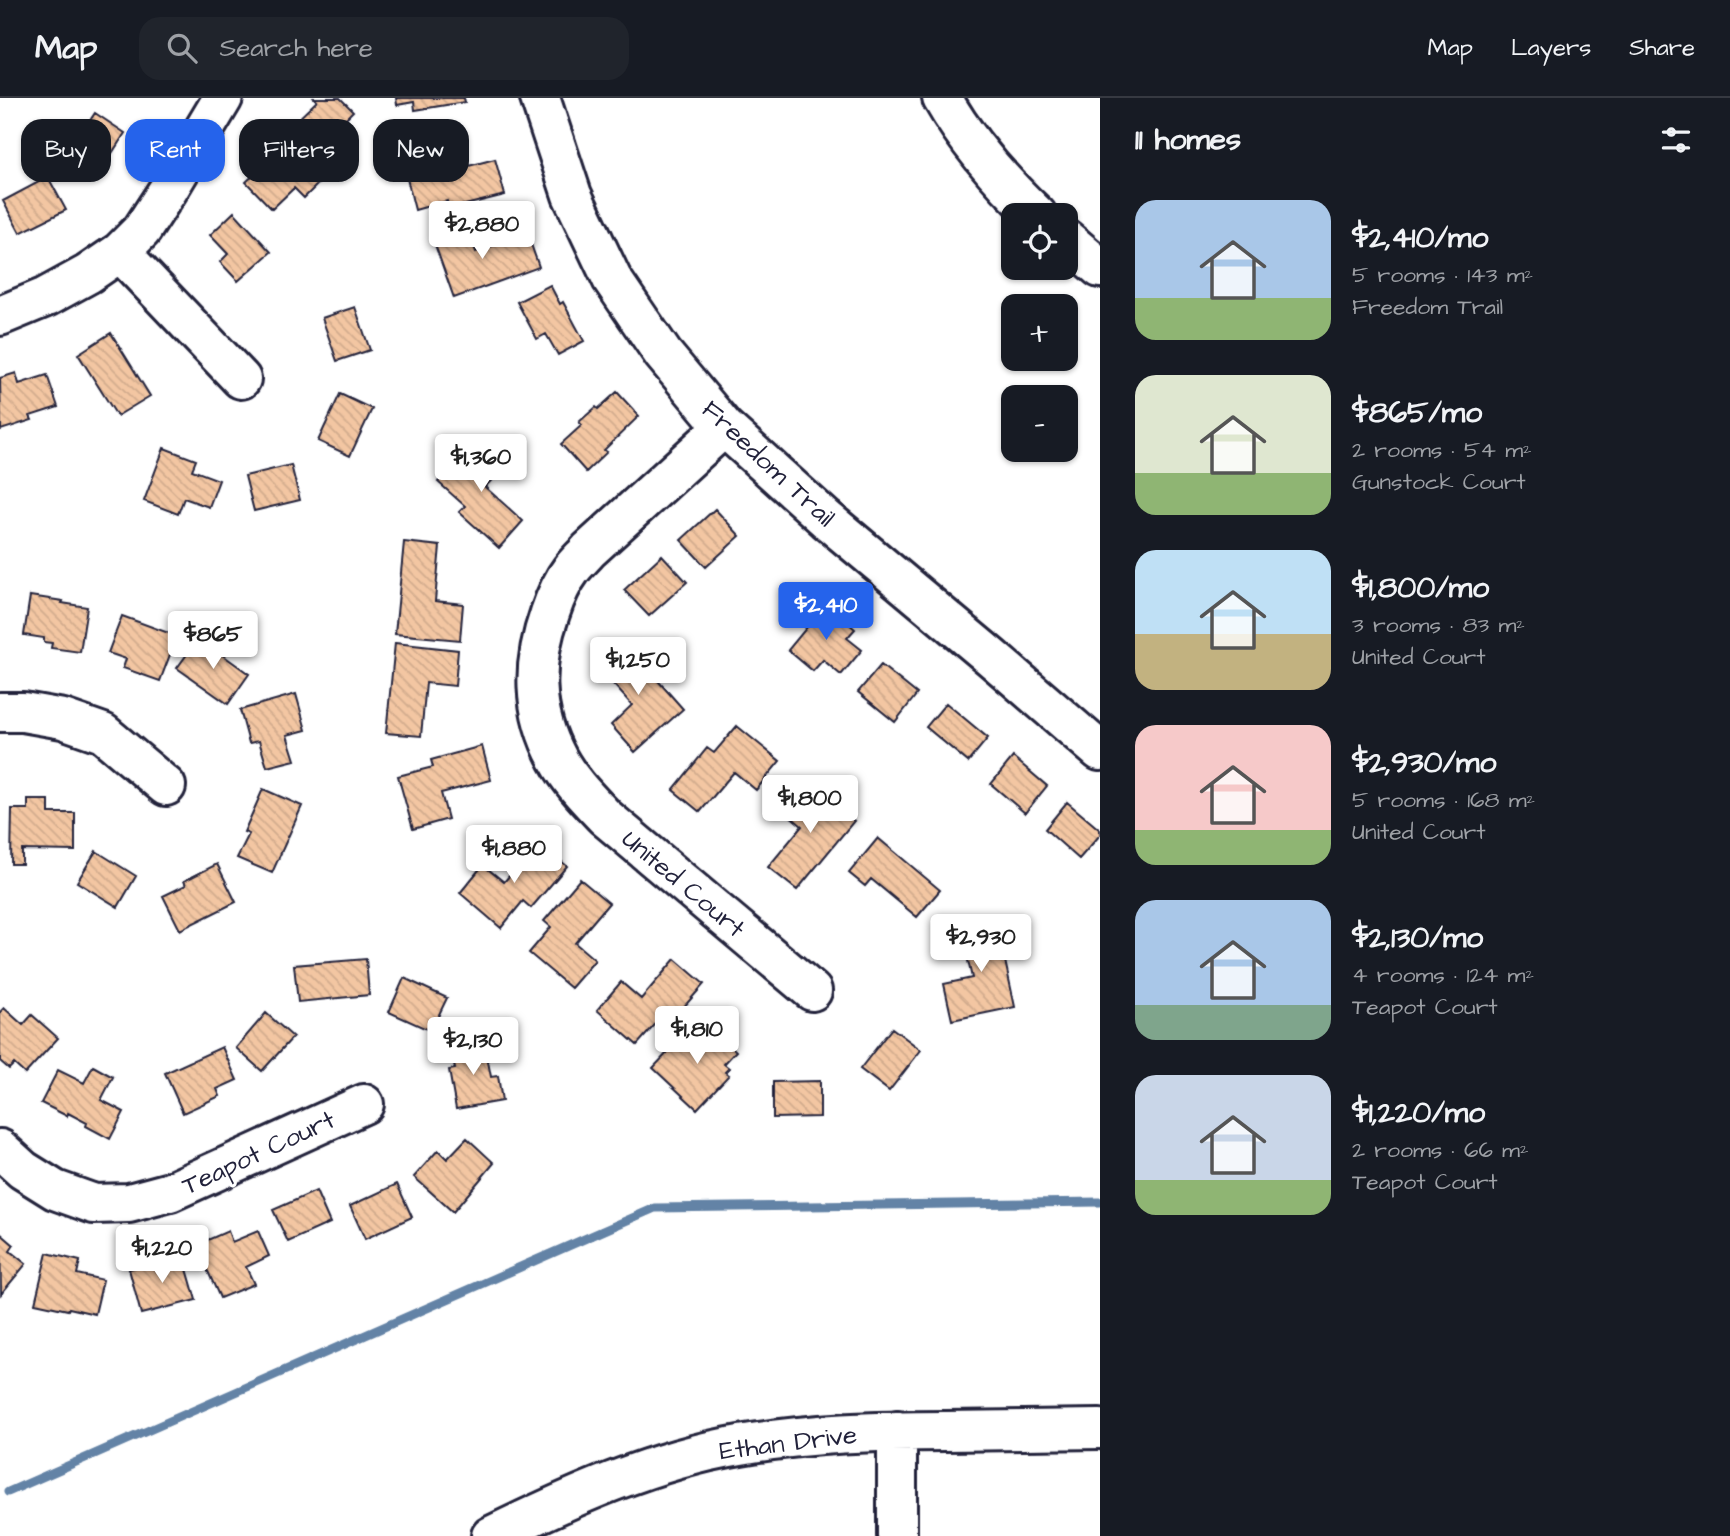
<!DOCTYPE html>
<meta charset="utf-8">
<style>
body{margin:0;font-family:"Architects Daughter",sans-serif;background:#20242c;color:#f1f3f6;height:100vh;display:flex;flex-direction:column;font-size:26px;white-space:nowrap}
*{box-sizing:border-box;margin:0}
p{font-size:23px;color:#9ea1a6}
.icon{flex:none;width:38px;height:38px;fill:none;stroke:currentColor;stroke-width:2;stroke-linecap:round;stroke-linejoin:round}
.map{position:relative;flex:1;overflow:hidden}
.side{display:flex;flex-direction:column;background:#171b24;width:630px}
.side>*{flex:none}
.guide{position:absolute;left:21px;top:21px;width:665px;height:63px;display:flex;gap:14px}
.tools{position:absolute;left:1001px;top:105px;display:grid;gap:14px}
.tools a{display:grid;place-items:center;width:77px;height:77px;border-radius:14px;background:#171b24;box-shadow:0 2px 5px #0004;font-size:35px}
.price{position:absolute;translate:-50% -60px;padding:0 16px;border-radius:7px;background:#fff;color:#222;font-size:23px;line-height:46px;filter:drop-shadow(0 2px 4px #0008)}
.price::after{content:'';position:absolute;left:50%;top:42px;width:21px;height:16px;margin-left:-10px;background:inherit;clip-path:polygon(0 0,100% 0,50% 100%)}
.price.current{background:#2563eb;color:#fff}
ul{padding:0;list-style:none}
li{display:flex;align-items:center;gap:21px;height:175px;padding:0 35px}
li span{display:grid;place-items:center;flex:none;width:196px;height:140px;border-radius:21px;color:#555}
li>.icon{margin-inline-start:auto}
span .icon{width:84px;height:84px;fill:#fffc;stroke-width:1}
li b{font-size:30px}
h2{display:flex;justify-content:space-between;align-items:center;height:84px;padding:0 35px;font-size:30px}
.pill{padding:0 24px;border-radius:21px;background:#171b24;box-shadow:0 2px 5px #0004;font-size:24px;line-height:63px}
.pill.current{background:#2563eb;color:#fff}
header{display:flex;align-items:center;gap:42px;box-sizing:border-box;height:98px;padding:0 35px;background:#171b24;border-bottom:2px solid #363941}
header strong{font-size:33px}
nav{display:flex;gap:38px;margin-inline-start:auto;font-size:24px}
.search{width:490px;height:63px;background:#20242c;display:flex;align-items:center;gap:18px;box-sizing:border-box;padding:0 24px;border-radius:21px;color:#9ea1a6;font-size:26px}
main{display:flex;flex:1;min-height:0}
.map>svg:first-child{display:block}
</style>
<header>
<strong>Map</strong>
<div class="search"><svg class="icon" aria-label="search" viewBox="0 0 24 24"><circle cx="10" cy="10" r="6"/><path d="M15 15l6 6"/></svg>Search here</div>
<nav><a>Map</a><a>Layers</a><a>Share</a></nav>
</header>
<main>
<div class="map">
<svg width="1100" height="1438" viewBox="0 0 1100 1438">
<defs>
<pattern id="building-back-hatch" width="6" height="6" patternUnits="userSpaceOnUse" patternTransform="scale(1.75)"><rect width="6" height="6" fill="#f3c6a2"/><path d="M-1 5l2 2M0 0l6 6M5-1l2 2" fill="none" stroke="#d0aa8c"/></pattern>
</defs>
<rect width="100%" height="100%" fill="#fff"/>
<filter id="ink" filterUnits="userSpaceOnUse"><feTurbulence type="fractalNoise" baseFrequency=".0143" numOctaves="2"/><feDisplacementMap in="SourceGraphic" scale="14" xChannelSelector="R" yChannelSelector="G"/><feConvolveMatrix kernelMatrix="1 2 1 2 8 2 1 2 1" color-interpolation-filters="sRGB"/></filter>
<g filter="url(#ink)">
<g fill="none" stroke-linecap="round" stroke-linejoin="round">
<path stroke="#6483a6" stroke-width="9" d="M8,1394L655,1110L1100,1104"/>
</g>
<path fill="url(#building-back-hatch)" stroke="#22223b" stroke-width="2" d="M314,0H340L353,13L342,24L352,34L324,62L291,28L317,3Z
M396,0H464L465,4L415,12L414,4L397,7Z
M95,15L125,35L96,80L65,60Z
M287,45L312,72L309,75L319,85L304,100L294,90L272,111L246,84Z
M435,48L442,75L495,61L505,97L449,111L447,103L415,112L401,57Z
M48,79L66,112L20,135L3,103Z
M234,114L271,154L238,183L220,164L228,156L210,137Z
M467,129L476,154L527,135L539,169L454,200L433,141Z
M550,187L560,206L563,204L584,243L558,257L546,236L537,241L517,204Z
M355,209L370,252L337,263L322,220Z
M111,235L150,298L117,318L78,256Z
M16,275L19,286L47,277L58,309L30,318L32,322L1,332L0,280Z
M617,294L639,318L604,352L607,354L586,374L561,346L582,327L579,324L596,309L598,311Z
M340,296L372,311L350,358L318,343Z
M476,343L504,369L485,389L523,423L499,450L459,414L465,408L438,384Z
M164,350L196,362L192,372L219,382L209,409L184,400L178,416L144,403Z
M291,367L300,402L254,413L245,378Z
M715,411L740,438L706,469L681,442Z
M404,444L440,448L435,503L463,506L460,542L395,536Z
M662,457L687,484L649,518L624,492Z
M30,498L63,503L62,505L87,509L80,554L51,550L52,545L44,544V540L24,537Z
M826,506L855,531L847,540L862,552L841,577L823,562L813,573L788,552Z
M122,518L177,538L160,583L123,570L126,561L108,555Z
M199,540L249,576L228,606L177,570Z
M623,543L683,611L635,654L611,627L632,607L596,567Z
M395,545L458,552L455,588L426,585L421,638L386,635Z
M881,567L917,596L895,624L858,594Z
M296,596L306,632L287,637L295,662L267,669L259,643L249,645L240,612Z
M946,605L988,640L968,664L926,629Z
M737,628L780,663L756,692L734,674L700,714L673,692L707,650L714,655Z
M482,648L491,682L441,695L448,721L413,731L398,678L433,669L431,662Z
M1013,659L1047,688L1025,715L991,686Z
M806,683L854,723L797,792L768,769L802,728L782,711Z
M263,691L302,708L272,775L237,760L249,736L244,734Z
M28,702H49V715H75V753L22,752V766H11L12,711H28Z
M1067,704L1100,732V737L1079,761L1045,731Z
M878,740L940,792L917,819L871,781L865,788L849,775Z
M538,744L567,768L531,810L523,803L501,830L460,795L483,767L504,784Z
M96,753L136,778L118,809L77,784Z
M217,766L236,804L180,832L163,798L186,787L184,783Z
M580,781L609,805L575,845L595,862L571,890L529,855L551,829L544,823Z
M996,821L1015,909L952,922L944,886L972,880L960,828Z
M366,861L369,897L298,904L294,867Z
M675,861L704,886L668,927L660,921L637,947L597,912L621,884L641,901Z
M404,880L447,900L431,933L389,914Z
M4,910L23,927L32,917L58,940L25,976L14,966L9,971L0,963V914Z
M266,915L293,939L262,973L236,950Z
M710,928L736,953L724,966L729,970L725,974L729,977L697,1011L653,970L685,936L689,940L694,935L698,940Z
M892,930L921,952L889,993L860,971Z
M484,943L491,979L498,978L502,1003L456,1011L449,972L455,971L450,949Z
M222,949L237,982L217,991L220,998L183,1015L165,975Z
M93,968L113,979L101,1002L124,1014L110,1041L86,1028L87,1025L68,1015L67,1018L41,1005L58,972L84,985Z
M820,983V1019L773,1020V984Z
M467,1040L494,1065L453,1114L414,1079L438,1052L447,1061Z
M397,1086L412,1119L365,1141L350,1108Z
M316,1093L330,1125L288,1144L273,1112Z
M228,1133L232,1144L258,1133L269,1158L246,1169L254,1186L220,1200L196,1147Z
M0,1135L14,1147L10,1153L26,1166L1,1196Z
M47,1155L80,1163L77,1176L103,1182L95,1216L69,1210L68,1212L35,1205Z
M183,1157L196,1202L141,1216L129,1171Z"/>
<g fill="none" stroke-linecap="round" stroke-linejoin="round">
<g stroke="#22223b" stroke-width="44">
<path id="minor" d="M540,0L572,97L612,181L663,256L724,329L826,421L991,559L1100,653
M942,0C967,44 1001,83 1037,117
M1066,141L1100,170
M120,154L241,281
M0,218L46,199L88,176L120,154L142,132L168,92L223,0
M724,329L589,452C583,459 576,465 571,472C561,485 555,500 550,515C532,566 532,613 558,661C570,683 588,701 605,719L812,893
M0,614H23L63,621L103,635L166,688
M0,1051L23,1072L55,1092L94,1106L129,1105L170,1094L364,1006
M897,1333V1438
M491,1438C571,1399 652,1362 740,1347C808,1335 877,1333 946,1333C997,1332 1049,1332 1100,1331"/>
</g>
<use href="#minor" stroke="#fff" stroke-width="38"/>
</g>
</g>
<g text-anchor="middle" stroke-width="6" stroke-linejoin="round" paint-order="stroke">
<g font-size="26" fill="#22223b" stroke="#fff">
<text transform="translate(769 365) rotate(43)" y="9">Freedom Trail</text>
<text transform="translate(684 785) rotate(40)" y="9">United Court</text>
<text transform="translate(258 1054) rotate(-25)" y="9">Teapot Court</text>
<text transform="translate(788 1344) rotate(-7)" y="9">Ethan Drive</text>
</g>
</g>
</svg>
<div class="tools">
<a><svg class="icon" aria-label="locate" viewBox="0 0 24 24"><circle cx="12" cy="12" r="6"/><path d="M12 2v4M12 18v4M2 12h4M18 12h4"/></svg></a>
<a>+</a>
<a>−</a>
</div>
<b class="price" style="left:482px;top:163px">$2,880</b>
<b class="price" style="left:481px;top:396px">$1,360</b>
<b class="price current" style="left:826px;top:544px">$2,410</b>
<b class="price" style="left:213px;top:573px">$865</b>
<b class="price" style="left:638px;top:599px">$1,250</b>
<b class="price" style="left:810px;top:737px">$1,800</b>
<b class="price" style="left:514px;top:787px">$1,880</b>
<b class="price" style="left:981px;top:876px">$2,930</b>
<b class="price" style="left:697px;top:968px">$1,810</b>
<b class="price" style="left:473px;top:979px">$2,130</b>
<b class="price" style="left:162px;top:1187px">$1,220</b>
<div class="guide">
<a class="pill">Buy</a>
<a class="pill current">Rent</a>
<a class="pill">Filters</a>
<a class="pill">New</a>
</div>
</div>
<section class="side">
<h2>11 homes<svg class="icon" aria-label="filters" viewBox="0 0 24 24"><path d="M4 7h16M4 17h16"/><circle cx="9" cy="7" r="2"/><circle cx="15" cy="17" r="2"/></svg></h2>
<ul>
<li><span style="background:linear-gradient(#a9c7e8 70%,#8fb573 0)"><svg class="icon" aria-label="home" viewBox="0 0 24 24"><path d="M3 11l9-7 9 7M6 9v11h12V9"/></svg></span><div><b>$2,410/mo</b><p>5 rooms · 143 m²</p><p>Freedom Trail</p></div></li>
<li><span style="background:linear-gradient(#dfe7d0 70%,#8fb573 0)"><svg class="icon" aria-label="home" viewBox="0 0 24 24"><path d="M3 11l9-7 9 7M6 9v11h12V9"/></svg></span><div><b>$865/mo</b><p>2 rooms · 54 m²</p><p>Gunstock Court</p></div></li>
<li><span style="background:linear-gradient(#bfe0f5 60%,#c2b280 0)"><svg class="icon" aria-label="home" viewBox="0 0 24 24"><path d="M3 11l9-7 9 7M6 9v11h12V9"/></svg></span><div><b>$1,800/mo</b><p>3 rooms · 83 m²</p><p>United Court</p></div></li>
<li><span style="background:linear-gradient(#f6c9c9 75%,#8fb573 0)"><svg class="icon" aria-label="home" viewBox="0 0 24 24"><path d="M3 11l9-7 9 7M6 9v11h12V9"/></svg></span><div><b>$2,930/mo</b><p>5 rooms · 168 m²</p><p>United Court</p></div></li>
<li><span style="background:linear-gradient(#a9c7e8 75%,#7fa58c 0)"><svg class="icon" aria-label="home" viewBox="0 0 24 24"><path d="M3 11l9-7 9 7M6 9v11h12V9"/></svg></span><div><b>$2,130/mo</b><p>4 rooms · 124 m²</p><p>Teapot Court</p></div></li>
<li><span style="background:linear-gradient(#c9d6e8 75%,#8fb573 0)"><svg class="icon" aria-label="home" viewBox="0 0 24 24"><path d="M3 11l9-7 9 7M6 9v11h12V9"/></svg></span><div><b>$1,220/mo</b><p>2 rooms · 66 m²</p><p>Teapot Court</p></div></li>
</ul>
</section>
</main>
